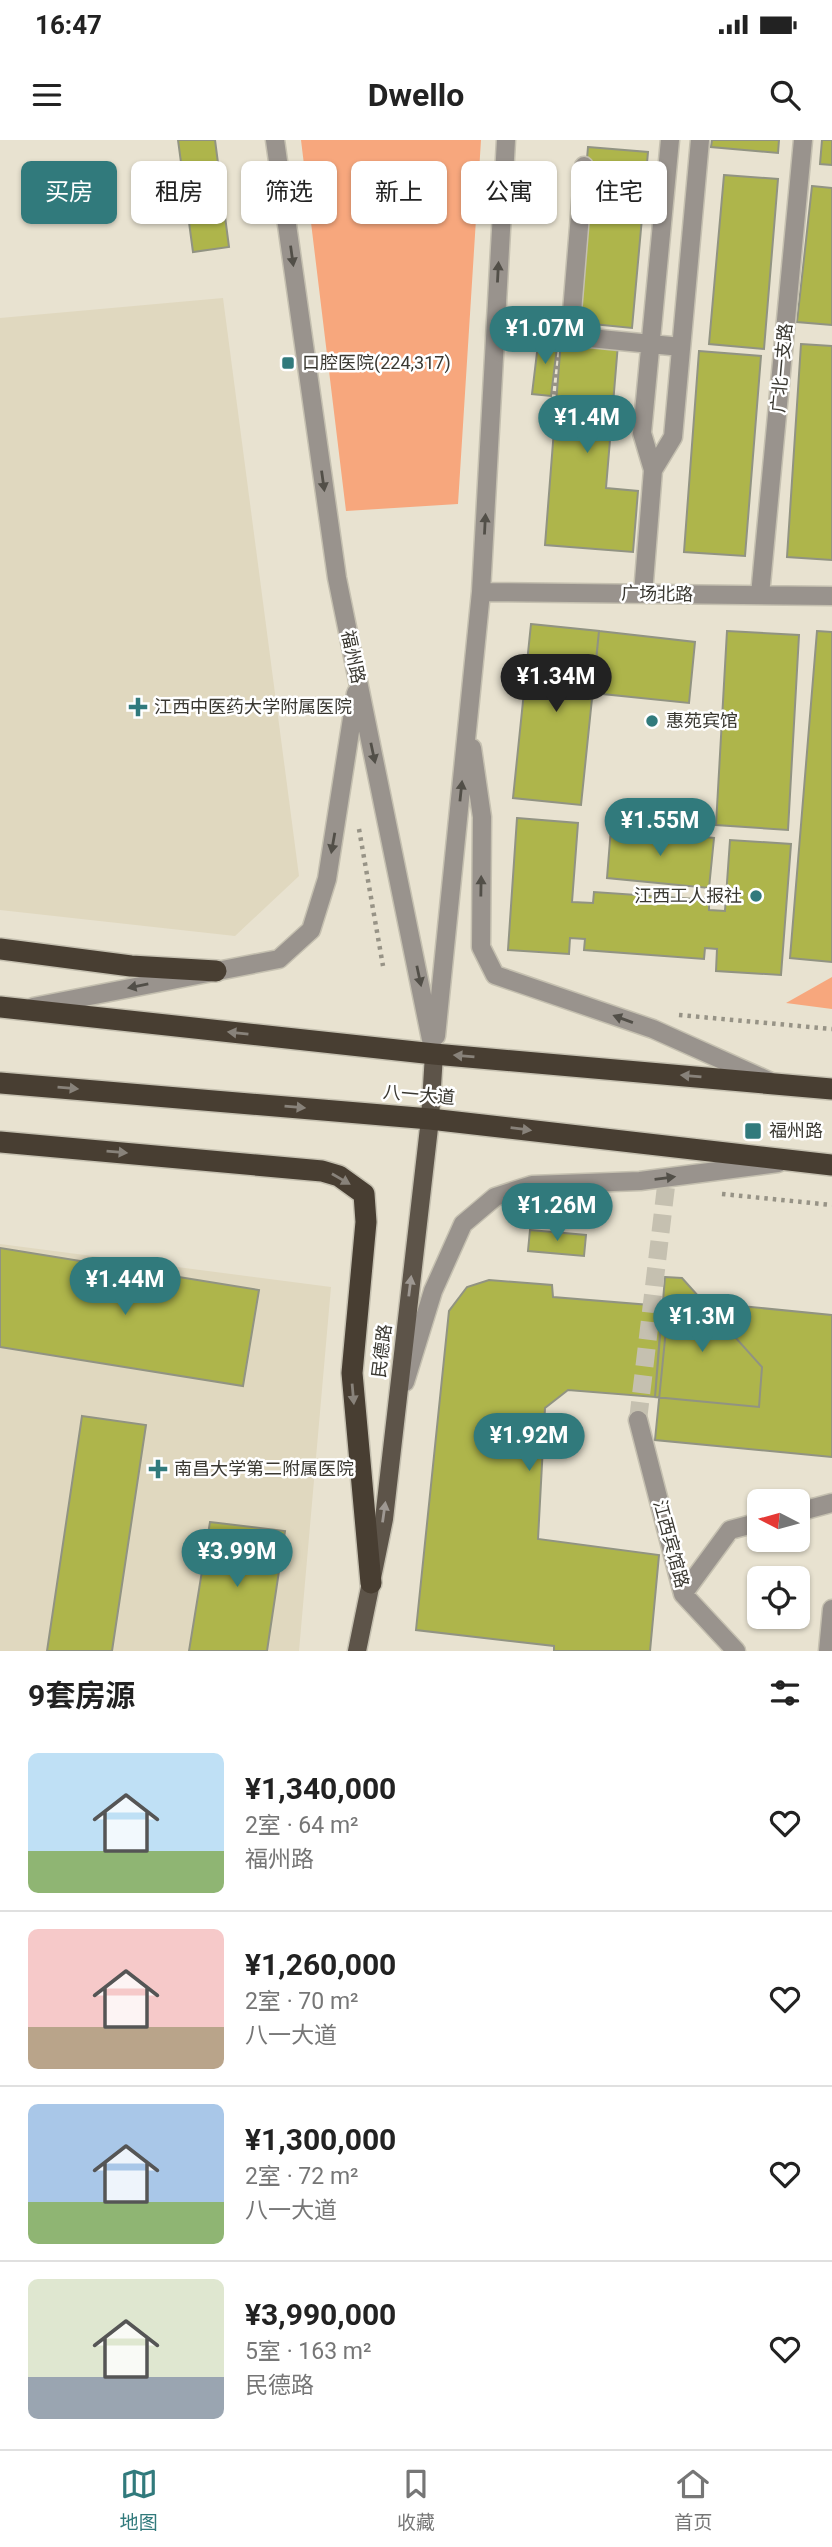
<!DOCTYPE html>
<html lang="zh">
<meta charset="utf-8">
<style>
body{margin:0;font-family:Roboto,"Noto Sans SC",sans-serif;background:#f6f6f6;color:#222;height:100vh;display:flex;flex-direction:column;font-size:26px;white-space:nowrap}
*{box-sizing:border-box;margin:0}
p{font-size:23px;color:#767676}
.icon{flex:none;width:38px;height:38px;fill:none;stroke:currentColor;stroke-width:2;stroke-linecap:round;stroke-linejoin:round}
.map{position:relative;height:1511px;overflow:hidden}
.sheet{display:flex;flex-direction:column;background:#fff;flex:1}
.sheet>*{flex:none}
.hud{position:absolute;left:21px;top:21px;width:791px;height:63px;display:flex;gap:14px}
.needle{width:46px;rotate:276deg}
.tools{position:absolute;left:747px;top:1349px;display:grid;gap:14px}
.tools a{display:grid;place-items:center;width:63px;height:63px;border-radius:10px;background:#fff;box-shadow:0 2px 5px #0004;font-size:35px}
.price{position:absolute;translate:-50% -60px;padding:0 16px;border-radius:24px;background:#317a7c;color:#fff;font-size:23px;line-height:46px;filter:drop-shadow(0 2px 4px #0008)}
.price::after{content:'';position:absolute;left:50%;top:42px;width:21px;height:16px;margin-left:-10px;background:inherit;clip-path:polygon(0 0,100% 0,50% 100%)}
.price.active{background:#222;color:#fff}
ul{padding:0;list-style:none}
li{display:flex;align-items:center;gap:21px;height:175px;padding:0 28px}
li+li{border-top:2px solid #e0e0e0}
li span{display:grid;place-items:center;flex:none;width:196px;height:140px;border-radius:10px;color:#555}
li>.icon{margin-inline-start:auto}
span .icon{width:84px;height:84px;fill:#fffc;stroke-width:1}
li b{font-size:30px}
h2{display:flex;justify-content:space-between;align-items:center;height:84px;padding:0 28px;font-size:30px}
.pill{padding:0 24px;border-radius:10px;background:#fff;box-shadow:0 2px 5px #0004;font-size:24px;line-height:63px}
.pill.active{background:#317a7c;color:#fff}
.status{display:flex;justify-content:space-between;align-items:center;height:49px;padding:0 35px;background:#fff;direction:ltr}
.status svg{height:19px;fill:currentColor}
header{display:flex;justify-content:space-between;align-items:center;height:91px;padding:0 28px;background:#fff;font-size:32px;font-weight:700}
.tab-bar{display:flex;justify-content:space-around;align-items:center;height:98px;border-top:2px solid #e0e0e0;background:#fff;font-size:19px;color:#767676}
.tab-bar a{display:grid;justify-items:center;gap:4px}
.tab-bar .active{color:#317a7c}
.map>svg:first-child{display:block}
</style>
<div class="status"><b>16:47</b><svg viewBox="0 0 49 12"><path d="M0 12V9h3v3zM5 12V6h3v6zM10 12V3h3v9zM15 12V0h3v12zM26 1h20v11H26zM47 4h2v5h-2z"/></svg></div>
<header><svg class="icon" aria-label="menu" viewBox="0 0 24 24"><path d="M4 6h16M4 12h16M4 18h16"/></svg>Dwello<svg class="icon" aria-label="search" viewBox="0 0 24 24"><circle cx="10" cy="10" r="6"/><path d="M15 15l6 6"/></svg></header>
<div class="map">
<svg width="832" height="1511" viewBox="0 0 832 1511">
<rect width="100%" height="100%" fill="#e8e2d0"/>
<path fill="#e0d8bf" d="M223,158L299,736L235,796L0,770V178Z
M0,1104L331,1147L299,1511H0Z"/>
<path fill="#f7a77d" d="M301,0H481L458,364L346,371Z
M832,837V869L786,863Z"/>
<path fill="#aeb54b" stroke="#919382" stroke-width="2" d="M178,0H215L229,107L193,112Z
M712,0H779L778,13L711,7Z
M822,0H832V25L820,24Z
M588,7L648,12L632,188L573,182Z
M724,35L778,39L764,209L709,204Z
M812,46L832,48V185L797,182Z
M539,196L558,199L551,256L532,254Z
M561,200L618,204L606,348L638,351L633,412L545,405Z
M801,204L832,206V420L787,417Z
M699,211L761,216L745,416L684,412Z
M531,484L599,491L581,665L513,658Z
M599,491L695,502L689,563L593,553Z
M727,491L799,495L788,690L716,685Z
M817,491L832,492V822L790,818Z
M517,678L578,683L572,762L593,763L594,752L709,760V770L725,771L730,700L791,704L781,835L716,831L717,809L705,808L704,819L584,810L585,799L570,798L569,814L508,810Z
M611,688L714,698L709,748L607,738Z
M530,1090L586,1095L584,1116L528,1111Z
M0,1108L259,1150L243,1246L0,1207Z
M665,1137L682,1138L762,1227L759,1267L655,1257Z
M489,1140L552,1145L553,1157L662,1166L655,1257L568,1250L545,1268L538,1399L659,1415L650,1511H554V1506L416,1490L449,1171L467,1147Z
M669,1159L832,1175V1317L655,1300Z
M82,1276L146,1285L112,1511H47Z
M210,1382L285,1391L267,1511H189Z"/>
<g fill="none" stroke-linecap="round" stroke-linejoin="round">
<path stroke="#c5c0b0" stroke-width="18" stroke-dasharray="18 9" stroke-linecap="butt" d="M638,1280L667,1038"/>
<g stroke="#c5c0b0" stroke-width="21">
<path id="minor" d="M275,0L337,438L434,914
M584,26L570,196L681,207
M653,330L642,293L670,0
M481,452L832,456
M643,454L653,330L673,297L700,0
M760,455L803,0
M472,608L482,677L481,807L495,835L653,889L769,941
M33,867L279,819L311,790L327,739L356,553
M436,896L481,452L506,0
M405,1242L433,1151L463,1084L495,1057L532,1045L640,1041L778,1023
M638,1280L683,1454L736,1511
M798,1372L832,1363
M683,1454L730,1390L760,1382
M828,1511L832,1469"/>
</g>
<g stroke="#c5c0b0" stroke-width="21">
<path id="major" d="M357,1511L384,1379L430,979L434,914"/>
</g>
<g stroke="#c5c0b0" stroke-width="24">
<path id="highway" d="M0,809L131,826L216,831
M0,867L434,914L832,949
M0,943L430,979L832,1025
M0,1002L322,1031L339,1036L364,1054L366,1082L352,1233L371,1443"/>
</g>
<path stroke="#979386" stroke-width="4.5" stroke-dasharray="3.5 5" stroke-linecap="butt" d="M553,263L558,213
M359,689L383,826
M679,875L832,889
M722,1054L832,1065"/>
<use href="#minor" stroke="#99938d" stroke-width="18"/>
<use href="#major" stroke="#5d5449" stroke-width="18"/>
<use href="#highway" stroke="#483e32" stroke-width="21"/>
</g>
<defs><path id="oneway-solid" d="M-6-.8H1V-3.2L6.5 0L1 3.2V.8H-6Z" transform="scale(1.75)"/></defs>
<g fill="#524f48">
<use href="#oneway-solid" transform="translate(292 116) rotate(82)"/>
<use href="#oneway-solid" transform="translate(498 132) rotate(-87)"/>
<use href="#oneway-solid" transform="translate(323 341) rotate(82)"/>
<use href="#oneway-solid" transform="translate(485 384) rotate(-87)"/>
<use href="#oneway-solid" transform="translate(373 613) rotate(78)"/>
<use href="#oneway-solid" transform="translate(461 651) rotate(-84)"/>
<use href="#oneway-solid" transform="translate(333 703) rotate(100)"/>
<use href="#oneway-solid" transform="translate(481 746) rotate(-89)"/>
<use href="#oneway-solid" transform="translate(419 836) rotate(78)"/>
<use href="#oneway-solid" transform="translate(138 846) rotate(169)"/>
<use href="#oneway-solid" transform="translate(623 879) rotate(-160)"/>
<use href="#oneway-solid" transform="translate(665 1038) rotate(-7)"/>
</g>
<g fill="#88827a">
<use href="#oneway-solid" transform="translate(238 893) rotate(-174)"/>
<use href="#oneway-solid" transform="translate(464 916) rotate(-175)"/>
<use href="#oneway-solid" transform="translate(691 936) rotate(-175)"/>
<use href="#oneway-solid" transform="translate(68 948) rotate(5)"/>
<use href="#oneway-solid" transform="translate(295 967) rotate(5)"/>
<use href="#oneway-solid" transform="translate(521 989) rotate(7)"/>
<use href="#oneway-solid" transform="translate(117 1012) rotate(5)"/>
<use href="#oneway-solid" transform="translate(341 1039) rotate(30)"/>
<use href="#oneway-solid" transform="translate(353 1254) rotate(85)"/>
</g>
<g fill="#9e9892">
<use href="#oneway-solid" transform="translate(410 1146) rotate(-83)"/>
<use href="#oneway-solid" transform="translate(384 1372) rotate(-82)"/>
</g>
<g fill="#317a7c" stroke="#fff" stroke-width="2.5">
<rect x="281" y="216" width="14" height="14" rx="3.5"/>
<path d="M134.5 556.5h7v7h7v7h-7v7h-7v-7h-7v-7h7z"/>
<circle cx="652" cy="581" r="7"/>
<circle cx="756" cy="756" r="7"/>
<rect x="744" y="982" width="18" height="18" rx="3.5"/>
<path d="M154.5 1318.5h7v7h7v7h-7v7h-7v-7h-7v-7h7z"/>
</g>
<g text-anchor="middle" stroke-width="5" stroke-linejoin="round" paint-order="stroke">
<g font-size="18" fill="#3a3831" stroke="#fff" text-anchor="start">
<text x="302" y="229">口腔医院(224,317)</text>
<text x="154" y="573">江西中医药大学附属医院</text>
<text x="666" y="587">惠苑宾馆</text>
<text x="742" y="762" text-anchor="end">江西工人报社</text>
<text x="769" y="997">福州路</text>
<text x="174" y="1335">南昌大学第二附属医院</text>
</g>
<g font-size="18" fill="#3a3831" stroke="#fff">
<text transform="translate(782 228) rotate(-85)" y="6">广北一支路</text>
<text transform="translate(657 454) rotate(1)" y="6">广场北路</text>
<text transform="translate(353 517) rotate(78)" y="6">福州路</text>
<text transform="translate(419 955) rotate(5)" y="6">八一大道</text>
<text transform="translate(382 1211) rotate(-83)" y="6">民德路</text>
<text transform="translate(671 1404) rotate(75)" y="6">江西宾馆路</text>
</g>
</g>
</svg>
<div class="tools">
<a><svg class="needle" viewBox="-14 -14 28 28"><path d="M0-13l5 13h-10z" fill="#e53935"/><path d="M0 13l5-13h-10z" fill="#767676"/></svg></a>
<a><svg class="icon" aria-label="locate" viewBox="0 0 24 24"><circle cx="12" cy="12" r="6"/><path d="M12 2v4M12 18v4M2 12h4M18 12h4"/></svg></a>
</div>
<b class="price" style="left:545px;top:226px">¥1.07M</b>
<b class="price" style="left:587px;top:315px">¥1.4M</b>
<b class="price active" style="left:556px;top:574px">¥1.34M</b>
<b class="price" style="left:660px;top:718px">¥1.55M</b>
<b class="price" style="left:557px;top:1103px">¥1.26M</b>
<b class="price" style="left:125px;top:1177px">¥1.44M</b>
<b class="price" style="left:702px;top:1214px">¥1.3M</b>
<b class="price" style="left:529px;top:1333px">¥1.92M</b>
<b class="price" style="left:237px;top:1449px">¥3.99M</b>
<div class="hud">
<a class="pill active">买房</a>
<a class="pill">租房</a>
<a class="pill">筛选</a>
<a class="pill">新上</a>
<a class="pill">公寓</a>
<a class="pill">住宅</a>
</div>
</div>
<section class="sheet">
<h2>9套房源<svg class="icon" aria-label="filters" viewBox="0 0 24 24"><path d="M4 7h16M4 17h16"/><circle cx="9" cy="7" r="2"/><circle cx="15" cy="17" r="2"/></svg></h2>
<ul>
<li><span style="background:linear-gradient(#bfe0f5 70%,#8fb573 0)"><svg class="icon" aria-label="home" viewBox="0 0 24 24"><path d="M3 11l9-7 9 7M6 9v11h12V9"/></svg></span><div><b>¥1,340,000</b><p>2室 · 64 m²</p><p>福州路</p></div><svg class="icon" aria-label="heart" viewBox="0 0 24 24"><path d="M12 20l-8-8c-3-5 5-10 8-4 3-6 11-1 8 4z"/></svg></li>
<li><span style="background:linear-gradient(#f6c9c9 70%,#b9a48a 0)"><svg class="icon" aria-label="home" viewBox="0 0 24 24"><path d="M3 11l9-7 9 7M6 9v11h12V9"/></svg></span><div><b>¥1,260,000</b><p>2室 · 70 m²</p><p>八一大道</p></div><svg class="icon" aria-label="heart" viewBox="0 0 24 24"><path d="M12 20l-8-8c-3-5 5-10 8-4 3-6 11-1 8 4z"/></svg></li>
<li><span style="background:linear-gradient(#a9c7e8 70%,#8fb573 0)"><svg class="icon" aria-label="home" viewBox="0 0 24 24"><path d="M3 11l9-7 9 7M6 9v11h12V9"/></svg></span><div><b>¥1,300,000</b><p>2室 · 72 m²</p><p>八一大道</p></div><svg class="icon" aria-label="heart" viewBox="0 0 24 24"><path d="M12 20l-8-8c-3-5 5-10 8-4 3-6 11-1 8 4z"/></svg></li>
<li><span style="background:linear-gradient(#dfe7d0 70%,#9aa5b1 0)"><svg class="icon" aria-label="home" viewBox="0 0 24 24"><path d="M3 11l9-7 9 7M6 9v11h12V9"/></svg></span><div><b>¥3,990,000</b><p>5室 · 163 m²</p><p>民德路</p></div><svg class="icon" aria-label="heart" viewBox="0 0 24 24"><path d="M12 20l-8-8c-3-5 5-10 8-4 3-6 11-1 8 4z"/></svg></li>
</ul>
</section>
<nav class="tab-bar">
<a class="active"><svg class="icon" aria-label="map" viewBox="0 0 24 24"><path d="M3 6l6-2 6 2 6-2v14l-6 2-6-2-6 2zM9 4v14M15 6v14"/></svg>地图</a>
<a><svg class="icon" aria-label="saved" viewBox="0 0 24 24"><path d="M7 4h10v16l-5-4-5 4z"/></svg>收藏</a>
<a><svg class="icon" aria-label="home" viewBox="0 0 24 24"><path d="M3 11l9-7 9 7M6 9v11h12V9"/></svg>首页</a>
</nav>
